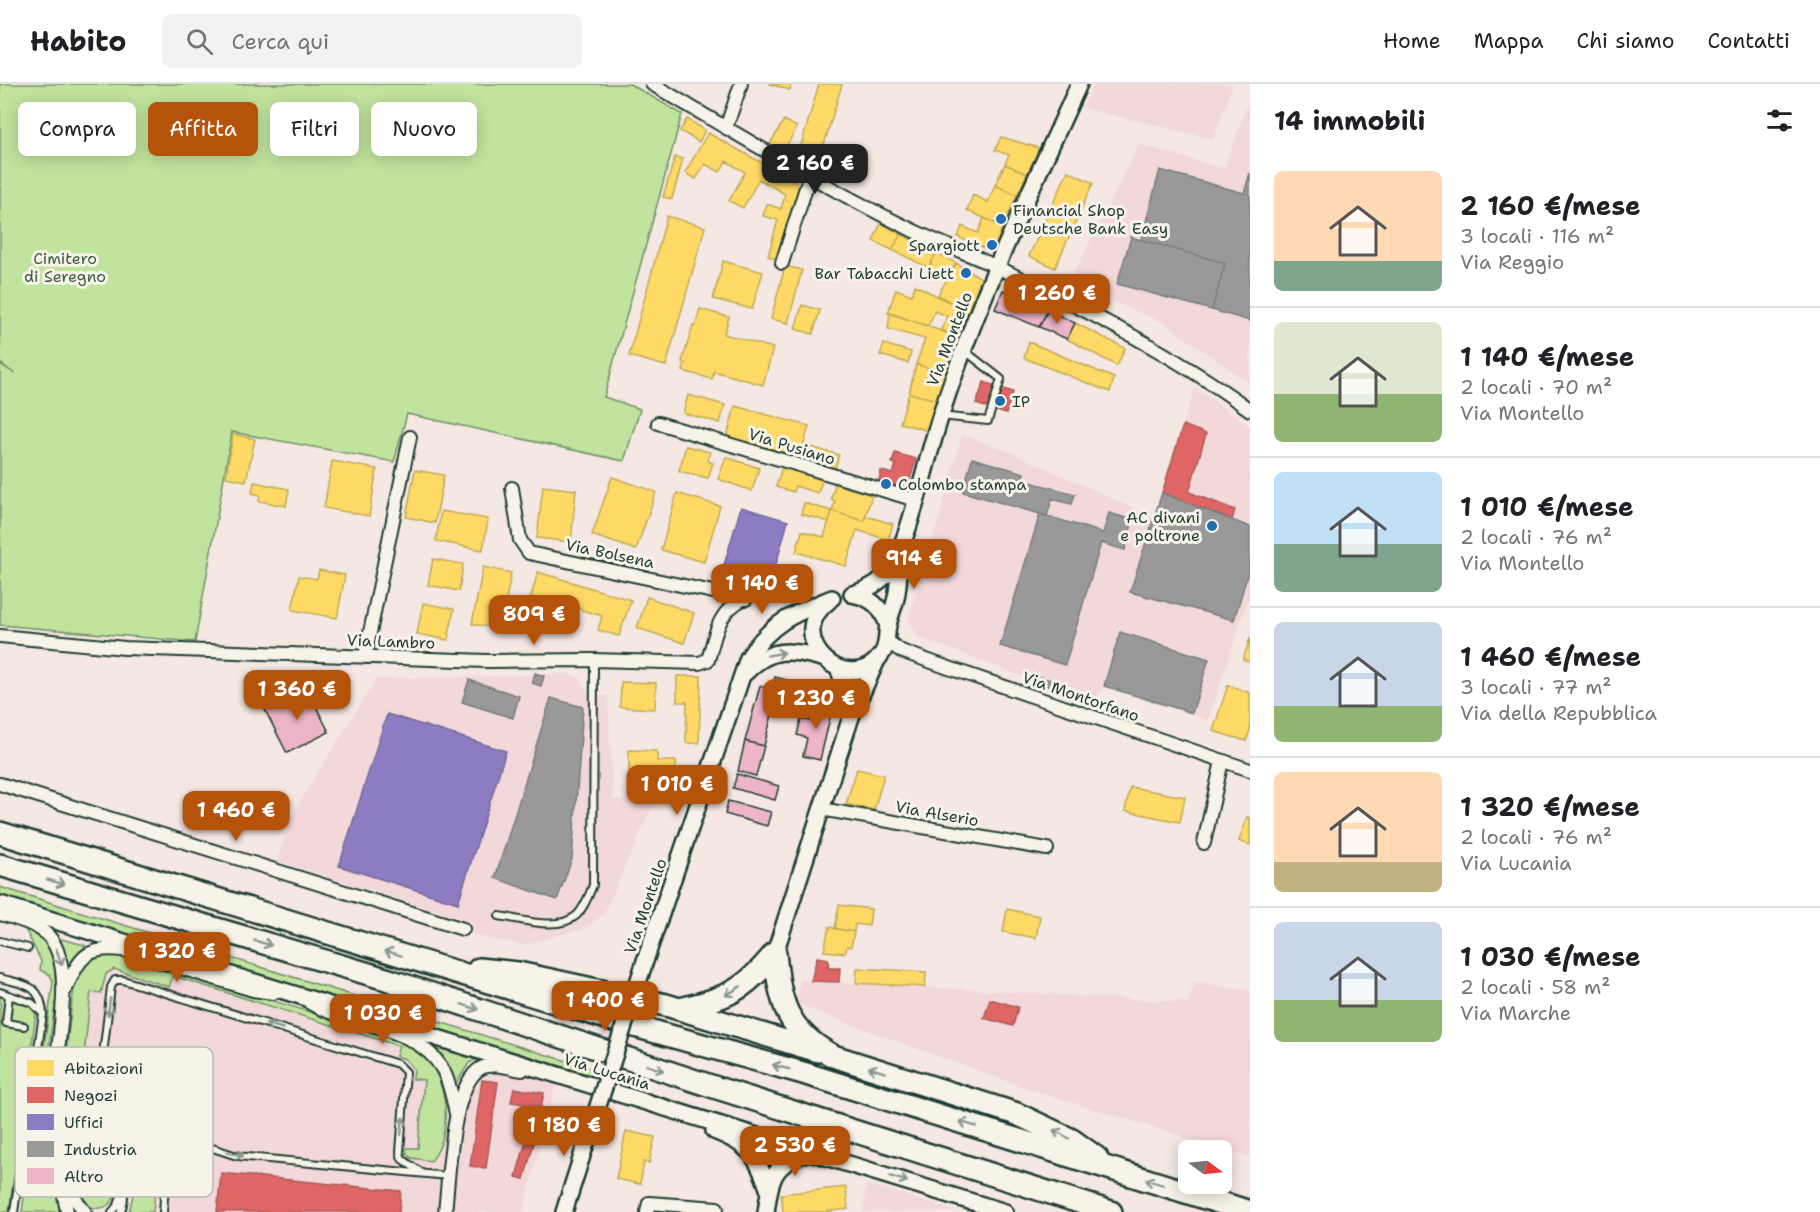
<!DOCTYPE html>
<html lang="it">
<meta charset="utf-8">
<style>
body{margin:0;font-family:"Shantell Sans",sans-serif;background:#f2f2f2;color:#202124;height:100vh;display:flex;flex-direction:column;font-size:22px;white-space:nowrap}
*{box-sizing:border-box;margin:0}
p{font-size:20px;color:#757577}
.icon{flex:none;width:33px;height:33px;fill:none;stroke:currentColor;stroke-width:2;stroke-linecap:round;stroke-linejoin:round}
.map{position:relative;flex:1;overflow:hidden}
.sheet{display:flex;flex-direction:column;background:#fff;width:570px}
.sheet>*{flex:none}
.banner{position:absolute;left:18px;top:18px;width:570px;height:54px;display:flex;gap:12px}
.needle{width:39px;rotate:105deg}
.controls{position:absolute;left:1178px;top:1056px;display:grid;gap:12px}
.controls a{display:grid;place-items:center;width:54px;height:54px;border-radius:9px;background:#fff;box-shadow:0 3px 15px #0003;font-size:30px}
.price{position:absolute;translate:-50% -51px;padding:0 14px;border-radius:12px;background:#b45309;color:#fff;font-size:20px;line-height:39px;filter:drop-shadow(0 2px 3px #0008)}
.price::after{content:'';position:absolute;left:50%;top:36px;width:18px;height:14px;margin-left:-9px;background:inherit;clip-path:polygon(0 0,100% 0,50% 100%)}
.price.current{background:#222;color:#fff}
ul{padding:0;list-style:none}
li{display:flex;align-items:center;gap:18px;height:150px;padding:0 24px}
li+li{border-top:2px solid #e0e0e0}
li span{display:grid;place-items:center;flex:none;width:168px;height:120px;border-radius:9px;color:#555}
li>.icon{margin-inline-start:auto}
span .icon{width:72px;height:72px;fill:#fffc;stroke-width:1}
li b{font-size:26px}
h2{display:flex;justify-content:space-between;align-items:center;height:72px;padding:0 24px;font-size:26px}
.chip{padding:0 21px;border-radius:9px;background:#fff;box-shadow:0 3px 15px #0003;font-size:21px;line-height:54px}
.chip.current{background:#b45309;color:#fff}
header{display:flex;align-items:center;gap:36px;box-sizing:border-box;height:84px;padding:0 30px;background:#fff;border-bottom:2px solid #e0e0e0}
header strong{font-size:28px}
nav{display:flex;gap:33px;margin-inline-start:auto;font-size:21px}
.search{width:420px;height:54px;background:#f2f2f2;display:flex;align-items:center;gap:15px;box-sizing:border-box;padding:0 21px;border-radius:9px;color:#757577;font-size:22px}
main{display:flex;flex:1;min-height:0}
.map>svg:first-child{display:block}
</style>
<header>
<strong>Habito</strong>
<div class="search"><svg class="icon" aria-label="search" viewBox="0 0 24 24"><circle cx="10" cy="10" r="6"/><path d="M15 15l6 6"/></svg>Cerca qui</div>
<nav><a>Home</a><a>Mappa</a><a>Chi siamo</a><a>Contatti</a></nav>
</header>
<main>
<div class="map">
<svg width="1250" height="1128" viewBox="0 0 1250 1128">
<rect width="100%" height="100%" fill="#f5e7e2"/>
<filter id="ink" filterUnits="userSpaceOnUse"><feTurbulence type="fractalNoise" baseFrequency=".0167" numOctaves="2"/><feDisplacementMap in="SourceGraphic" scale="12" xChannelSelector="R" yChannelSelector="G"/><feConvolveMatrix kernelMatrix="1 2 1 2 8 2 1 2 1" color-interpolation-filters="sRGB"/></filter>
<g filter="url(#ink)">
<path fill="#f3d8da" d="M1094,0H1233L1213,55L1083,24Z
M1250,13V300L1164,239L1069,199L1139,60L1224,85Z
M1195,304L1250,342V510L1208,637L1192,629L1104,602L1093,619L918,553L911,543L909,533L947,406L962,350L1015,370L1153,433Z
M566,590L579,593L590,612H608L613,716H655L604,830L586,844L523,861L489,855L469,849L472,838L276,777L293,729L376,595Z
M122,876L406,963L440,1030L460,1033L469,1002L485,988L494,986L557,997L523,1128H155L165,1057L91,1036L77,1017L94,883Z
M800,896L1188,918L1195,898L1250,907V1073L1031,1006L814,927L796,918Z
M866,1100L960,1128H863Z"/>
<path fill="#c0e39d" stroke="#709068" stroke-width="1.5" d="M0,0H630L682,30L604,313L640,325L624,377L407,330L394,378L232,348L195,558L0,541V280L15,290L0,279Z
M0,803L596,986L593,996L0,815Z
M25,845C55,858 57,878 57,908C51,954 40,1001 43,1047C45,1070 63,1108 59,1128H22L53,897L50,891L40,886L41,877Z
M61,855L85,861L84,864L70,879H66L64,866L59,857Z
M107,870L124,872L393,953C402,958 414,962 422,969C448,993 454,1050 431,1077L412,1074L407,1071L406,1064H418L424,996L413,995L414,985L405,975L396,972L399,962L173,892L169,903L114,885L106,890L101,909L91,908L79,1016L91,1018C90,1048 120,1075 117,1104C116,1117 105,1128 91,1123C81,1117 74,1104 71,1093C55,1045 63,993 69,944C71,926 72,907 79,891C85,878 94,873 107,870Z
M0,910L38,915L9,1128H0Z
M440,962L475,973V976L469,979L457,998L453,997L447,978L437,964Z
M145,1052L154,1055L159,1065V1076L153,1128H129C132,1116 135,1105 133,1093C130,1077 120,1066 135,1053Z"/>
<path fill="#ffd966" stroke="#bcaa57" stroke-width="1.5" d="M769,0H791L790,6Z
M819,0H842L819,77L800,65Z
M687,35L705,46L699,58L680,47Z
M784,36L797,43L783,68L770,60Z
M708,49L800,100L780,176L768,172L778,136L763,132L767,120L781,125L785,110L759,95L743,124L729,117L745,88L726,77L720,88L705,80L696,95L685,89Z
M1001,53L1039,64L1027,90L1005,80L1009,71L995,66Z
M675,73L683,75L672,115L663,113Z
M1005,80L1027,90L1017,111L995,101Z
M1068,87L1093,99L1055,184L1029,172Z
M995,101L1017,111L1003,143L967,126L973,111L988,118Z
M667,132L705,143L666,282L629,272Z
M984,134L1003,143L993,168L958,153L962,142L978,149Z
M881,139L901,150L892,166L873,157Z
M901,150L936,169L929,184L892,166Z
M936,169L956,179L948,195L929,184Z
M723,177L763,188L752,225L713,215Z
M956,179L981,194L972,220L958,213L955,221L938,211Z
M785,182L802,186L788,239L771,235Z
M915,201L955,221L958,213L972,220L958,253L941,246L947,232L935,227L928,242L888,229L896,205L912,211Z
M802,221L820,226L813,250L795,245Z
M700,225L729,233L724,250L773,264L763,301L714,287L712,295L683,287L685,279L682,278L693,241L695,242Z
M890,229L958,253L945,290L916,280L925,255L888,245Z
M1075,239L1125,264L1117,282L1067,255Z
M1029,258L1114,294L1110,308L1024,274Z
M884,260L911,268L908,279L880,271Z
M916,280L945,290L937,316L909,309Z
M909,309L937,316L926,346L900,339Z
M688,311L725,321L720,339L683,329Z
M735,322L809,342L800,373L727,353Z
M233,350L255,355L246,397L226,393Z
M686,362L710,368L708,377L713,379L708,394L679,387Z
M807,362L839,371L835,384L803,375Z
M726,373L759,384L752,407L718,395Z
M332,377L377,385L369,432L324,424Z
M782,383L822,396L818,409L795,402L794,408L776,403Z
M415,386L444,391L435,439L406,433Z
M612,393L656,408L636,466L592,451Z
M254,398L289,405L286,422L259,417L260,411L252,409Z
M835,400L872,411L864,437L832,427L835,417L831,415Z
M543,402L576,406L571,458L537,454Z
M677,409L720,422L704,478L661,466Z
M804,419L832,427L829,438L801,430Z
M441,427L488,435L483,466L436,457Z
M832,427L864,437L866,432L893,440L888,456L857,446L846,482L796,468L802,447L824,453Z
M433,475L463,480L459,507L428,501Z
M483,483L511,489L501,545L472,540Z
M319,486L345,491L337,534L292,526L299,492L317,495Z
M538,488L631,516L619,552L598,546L602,532L562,520L560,530L554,528L548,547L523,540Z
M647,513L694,529L684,559L637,544Z
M423,519L454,525L448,556L417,550Z
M1250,554V578L1243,576Z
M677,592H701L699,659H686L687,618H677Z
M621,598L656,599L655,625L620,623Z
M1228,601L1250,609V646L1246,657L1213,647Z
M629,666L657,667V677H676V698H665V707H643V702H629Z
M857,685L884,691L874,726L846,720Z
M1130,703L1185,713L1180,738L1125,727Z
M1247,733L1250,734V761L1239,757Z
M839,821L871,825L869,842L855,840L854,848L835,845Z
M1007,825L1040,832L1036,854L1003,848Z
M829,843L854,848L851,863L847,862L845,869L824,867Z
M857,884L926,888L925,903L856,899Z
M626,1047L655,1053L649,1079L644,1078L640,1100L616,1095Z
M846,1103L848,1125L824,1128H783L781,1110Z"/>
<path fill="#e06666" stroke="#a65a57" stroke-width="1.5" d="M984,298L1013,308L1006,330L976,320Z
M1183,341L1206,350L1189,408L1235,426L1232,436L1162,409Z
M895,369L916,375L906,409L878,401L881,387L893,390L896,380L892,379Z
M817,873L828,875L829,878L828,884H840L839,898L811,897Z
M990,915L1018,923L1013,942L984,934Z
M482,996L498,998L486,1084L470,1082Z
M514,1004L544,1009L541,1023L511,1018Z
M530,1043L538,1045L524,1095L516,1093Z
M221,1089L401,1107L399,1128H217Z"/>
<path fill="#8e7cc3" stroke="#6d6998" stroke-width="1.5" d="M741,423L788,437L772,495L724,481Z
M387,630L506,667L458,819L339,782Z"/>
<path fill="#999" stroke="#747d7b" stroke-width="1.5" d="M1160,86L1244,109L1250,89V237L1212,226L1225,179L1141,156Z
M1131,153L1225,179L1212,226L1117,200Z
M972,374L1024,389L1022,396L1075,410L1072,420L1052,415L1047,432L963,408Z
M1162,409L1250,443V482L1234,536L1130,508Z
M1109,429L1133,436L1125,466L1101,459L1065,581L1000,562L1040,430L1103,449Z
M1120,548L1209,575L1192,629L1104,602Z
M535,589L544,592L541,602L532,599Z
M1033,591L1051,596L1050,603L1031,599Z
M469,596L519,612L513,634L462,618Z
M551,614L583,623L572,775L557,816L495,794Z"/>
<path fill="#eeb5c9" stroke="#1f3d34" stroke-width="1.5" d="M1003,206L1048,226L1039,243L995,225Z
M1048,226L1075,239L1067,255L1039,243Z
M775,593L807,601L801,622L776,615L764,662L745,657L760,602L772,605Z
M307,605L329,648L287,669L265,626Z
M816,617L833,621L820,676L803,672L807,654L797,651L801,635L811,637Z
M745,657L764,662L756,692L738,687Z
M737,690L779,702L775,716L733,704Z
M728,717L771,728L767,742L725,730Z"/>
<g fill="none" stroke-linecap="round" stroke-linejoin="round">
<g stroke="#1f3d34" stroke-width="10">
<path id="service" d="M940,332L988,337L1001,295L965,267
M499,832C521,835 558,848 577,831C585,823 589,811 593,801L594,576
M0,857L28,864
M0,894C25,901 41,900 43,930L14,1128
M0,908L32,919L43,930
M9,911L6,939L24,942
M99,1027L237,1072L448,1092
M120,1073L121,1060L132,1038
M112,1128L118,1121L121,1112
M121,1128C135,1084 102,1055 98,1013L111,903L115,896H123L398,980L406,988L400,1068L402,1075L422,1089
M163,1128L169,1050"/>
</g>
<g stroke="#1f3d34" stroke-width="16">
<path id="minor" d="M652,0C737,50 822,102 910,145C938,159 968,169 997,183C1084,225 1172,269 1250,326
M726,44L741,0
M782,179L810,91
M658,339L916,416
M512,404L520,456L529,469L746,515
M0,552L125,564L487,577L594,576L699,579L708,576C716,549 717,529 743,515
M887,557L901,567L946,583L1250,686
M365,573L410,353
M0,700L463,845
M821,725L1047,765
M1204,759L1222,677
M0,830C14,834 31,838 43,847C83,876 51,980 52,1024C52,1059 61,1093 67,1128
M64,908C80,875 83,862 122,866L253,906L273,909
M310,919C352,943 417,940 443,986C450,999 453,1016 456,1030
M67,1100L72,1111L85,1128
M445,1128C449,1095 451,1001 481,984C493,978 509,984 522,986
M647,1128L649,1119L717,1124"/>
</g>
<g stroke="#1f3d34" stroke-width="20">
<path id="tertiary" d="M852,510C871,513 882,523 888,542
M853,510C871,504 885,497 894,478C907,453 914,424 922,397C932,359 943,321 957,284C991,187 1037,94 1079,0
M829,517C779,554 851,619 883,568C888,559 886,550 888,541C890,532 894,523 896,514C899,500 899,486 900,472
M838,584L845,603L851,633
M745,589C770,563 790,565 822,574
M0,820L1005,1128
M775,869L851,633L877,576
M645,877L748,574C770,539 795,529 832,514
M714,1047C750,1061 757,1071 769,1107
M564,1128L596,1028
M766,1128C771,1093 773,1079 810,1068"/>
</g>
<g stroke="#1f3d34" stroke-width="26">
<path id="trunk" d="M0,749L620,938L803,989L1250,1128
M0,781L386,895L714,1003L1111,1128
M775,869C780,919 786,946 833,972L1017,1030L1072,1056L1097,1074
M479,885L518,889L666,921L818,967
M680,925C728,913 743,908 775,869"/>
</g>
<use href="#service" stroke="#f7f3e8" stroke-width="6"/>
<use href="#minor" stroke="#f7f3e8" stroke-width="12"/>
<use href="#tertiary" stroke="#f7f3e8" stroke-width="15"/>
<use href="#trunk" stroke="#f7f3e8" stroke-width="21"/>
<g stroke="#1f3d34" stroke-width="20" stroke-linecap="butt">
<path id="tertiary-bridge" d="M596,1028L645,877"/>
</g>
<use href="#tertiary-bridge" stroke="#f7f3e8" stroke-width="15"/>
</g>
<defs><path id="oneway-shaft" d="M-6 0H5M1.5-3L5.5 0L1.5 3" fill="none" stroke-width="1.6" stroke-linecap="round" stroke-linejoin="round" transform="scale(1.5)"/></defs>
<g stroke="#8b988e">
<use href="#oneway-shaft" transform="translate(776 570) rotate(-10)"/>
<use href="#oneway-shaft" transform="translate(56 798) rotate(16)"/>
<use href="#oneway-shaft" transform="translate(263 859) rotate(16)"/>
<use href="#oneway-shaft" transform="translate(393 869) rotate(-163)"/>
<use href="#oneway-shaft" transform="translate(59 873) rotate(71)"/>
<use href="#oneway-shaft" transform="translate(733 907) rotate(149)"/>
<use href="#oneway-shaft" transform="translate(109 923) rotate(97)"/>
<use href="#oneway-shaft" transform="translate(470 923) rotate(18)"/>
<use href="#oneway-shaft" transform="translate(274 942) rotate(-164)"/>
<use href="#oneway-shaft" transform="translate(781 983) rotate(-165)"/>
<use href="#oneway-shaft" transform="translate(655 984) rotate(18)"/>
<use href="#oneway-shaft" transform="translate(877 986) rotate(-162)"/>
<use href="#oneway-shaft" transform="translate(968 1040) rotate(-163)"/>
<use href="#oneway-shaft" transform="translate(402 1042) rotate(-84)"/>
<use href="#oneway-shaft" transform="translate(1061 1050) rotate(-152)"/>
<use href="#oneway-shaft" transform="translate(235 1070) rotate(13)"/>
<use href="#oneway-shaft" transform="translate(899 1095) rotate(17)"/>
<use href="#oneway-shaft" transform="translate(1154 1098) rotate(-163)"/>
</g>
</g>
<g fill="#1f6fb2" stroke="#f7f3e8" stroke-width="2">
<circle cx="1001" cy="135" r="6"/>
<circle cx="992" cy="161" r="6"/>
<circle cx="966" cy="189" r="6"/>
<circle cx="1000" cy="317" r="6"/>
<circle cx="886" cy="400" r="6"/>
<circle cx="1212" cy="442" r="6"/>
</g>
<g text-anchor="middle" stroke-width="6" stroke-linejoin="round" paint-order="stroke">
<g font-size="16" fill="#1f3d34" stroke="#f7f3e8" text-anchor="start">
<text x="1013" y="132">Financial Shop<tspan x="1013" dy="18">Deutsche Bank Easy</tspan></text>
<text x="980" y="167" text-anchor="end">Spargiott</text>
<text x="954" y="195" text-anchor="end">Bar Tabacchi Liett</text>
<text x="1012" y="323">IP</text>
<text x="898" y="406">Colombo stampa</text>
<text x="1200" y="439" text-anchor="end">AC divani<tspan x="1200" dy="18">e poltrone</tspan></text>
</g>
<g font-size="16" fill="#3f5e49" stroke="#f7f3e8">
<text x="65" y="180">Cimitero<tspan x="65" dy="18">di Seregno</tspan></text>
</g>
<g font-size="16" fill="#1f3d34" stroke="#f7f3e8">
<text transform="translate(949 255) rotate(-69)" y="6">Via Montello</text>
<text transform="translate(792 362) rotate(17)" y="6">Via Pusiano</text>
<text transform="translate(610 469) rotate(12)" y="6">Via Bolsena</text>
<text transform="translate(391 557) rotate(2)" y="6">Via Lambro</text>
<text transform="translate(1081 612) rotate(19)" y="6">Via Montorfano</text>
<text transform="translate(937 729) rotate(10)" y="6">Via Alserio</text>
<text transform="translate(645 822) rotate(-71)" y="6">Via Montello</text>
<text transform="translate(607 987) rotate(17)" y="6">Via Lucania</text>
</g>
</g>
<rect x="15" y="963" width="198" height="150" rx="9" fill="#f7f3e8" stroke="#b6bcb2" stroke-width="1.5"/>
<rect x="27" y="976" width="27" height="16" fill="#ffd966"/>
<rect x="27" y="1003" width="27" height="16" fill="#e06666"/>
<rect x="27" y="1030" width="27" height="16" fill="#8e7cc3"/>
<rect x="27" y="1057" width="27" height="16" fill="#999"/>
<rect x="27" y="1084" width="27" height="16" fill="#eeb5c9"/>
<g font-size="16" fill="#1f3d34">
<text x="64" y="990">Abitazioni</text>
<text x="64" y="1017">Negozi</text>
<text x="64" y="1044">Uffici</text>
<text x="64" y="1071">Industria</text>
<text x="64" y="1098">Altro</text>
</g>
</svg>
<div class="controls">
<a><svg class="needle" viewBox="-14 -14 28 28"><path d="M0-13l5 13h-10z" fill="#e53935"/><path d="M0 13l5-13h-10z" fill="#757577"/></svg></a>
</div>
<b class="price current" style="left:815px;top:111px">2 160 €</b>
<b class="price" style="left:1057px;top:241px">1 260 €</b>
<b class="price" style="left:914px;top:506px">914 €</b>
<b class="price" style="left:762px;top:531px">1 140 €</b>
<b class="price" style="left:534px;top:562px">809 €</b>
<b class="price" style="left:297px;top:637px">1 360 €</b>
<b class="price" style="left:816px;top:646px">1 230 €</b>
<b class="price" style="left:677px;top:732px">1 010 €</b>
<b class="price" style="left:236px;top:758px">1 460 €</b>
<b class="price" style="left:177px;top:899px">1 320 €</b>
<b class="price" style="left:605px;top:948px">1 400 €</b>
<b class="price" style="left:383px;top:961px">1 030 €</b>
<b class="price" style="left:564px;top:1073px">1 180 €</b>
<b class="price" style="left:795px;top:1093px">2 530 €</b>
<div class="banner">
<a class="chip">Compra</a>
<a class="chip current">Affitta</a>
<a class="chip">Filtri</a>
<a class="chip">Nuovo</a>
</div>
</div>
<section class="sheet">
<h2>14 immobili<svg class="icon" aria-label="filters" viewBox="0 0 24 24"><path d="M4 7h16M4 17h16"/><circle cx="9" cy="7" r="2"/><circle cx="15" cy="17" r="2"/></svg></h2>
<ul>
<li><span style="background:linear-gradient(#ffd9b3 75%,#7fa58c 0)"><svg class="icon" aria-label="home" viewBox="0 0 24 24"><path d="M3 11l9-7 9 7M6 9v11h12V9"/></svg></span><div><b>2 160 €/mese</b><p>3 locali · 116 m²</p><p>Via Reggio</p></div></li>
<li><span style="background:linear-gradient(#dfe7d0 60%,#8fb573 0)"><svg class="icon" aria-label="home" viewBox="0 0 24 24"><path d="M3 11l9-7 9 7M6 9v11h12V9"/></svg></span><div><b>1 140 €/mese</b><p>2 locali · 70 m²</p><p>Via Montello</p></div></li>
<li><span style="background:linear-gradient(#bfe0f5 60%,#7fa58c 0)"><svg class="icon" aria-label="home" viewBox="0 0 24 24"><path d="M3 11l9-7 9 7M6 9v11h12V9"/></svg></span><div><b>1 010 €/mese</b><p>2 locali · 76 m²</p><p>Via Montello</p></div></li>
<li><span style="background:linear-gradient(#c9d6e8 70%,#8fb573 0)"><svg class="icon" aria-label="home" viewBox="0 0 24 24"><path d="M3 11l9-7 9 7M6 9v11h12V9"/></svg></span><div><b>1 460 €/mese</b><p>3 locali · 77 m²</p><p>Via della Repubblica</p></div></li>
<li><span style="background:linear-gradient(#ffd9b3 75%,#c2b280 0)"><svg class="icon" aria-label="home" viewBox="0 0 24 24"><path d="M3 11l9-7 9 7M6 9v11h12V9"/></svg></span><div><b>1 320 €/mese</b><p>2 locali · 76 m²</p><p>Via Lucania</p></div></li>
<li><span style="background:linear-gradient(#c9d6e8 65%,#8fb573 0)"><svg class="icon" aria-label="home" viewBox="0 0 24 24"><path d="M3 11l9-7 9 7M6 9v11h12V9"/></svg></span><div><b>1 030 €/mese</b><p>2 locali · 58 m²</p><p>Via Marche</p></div></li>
</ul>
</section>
</main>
